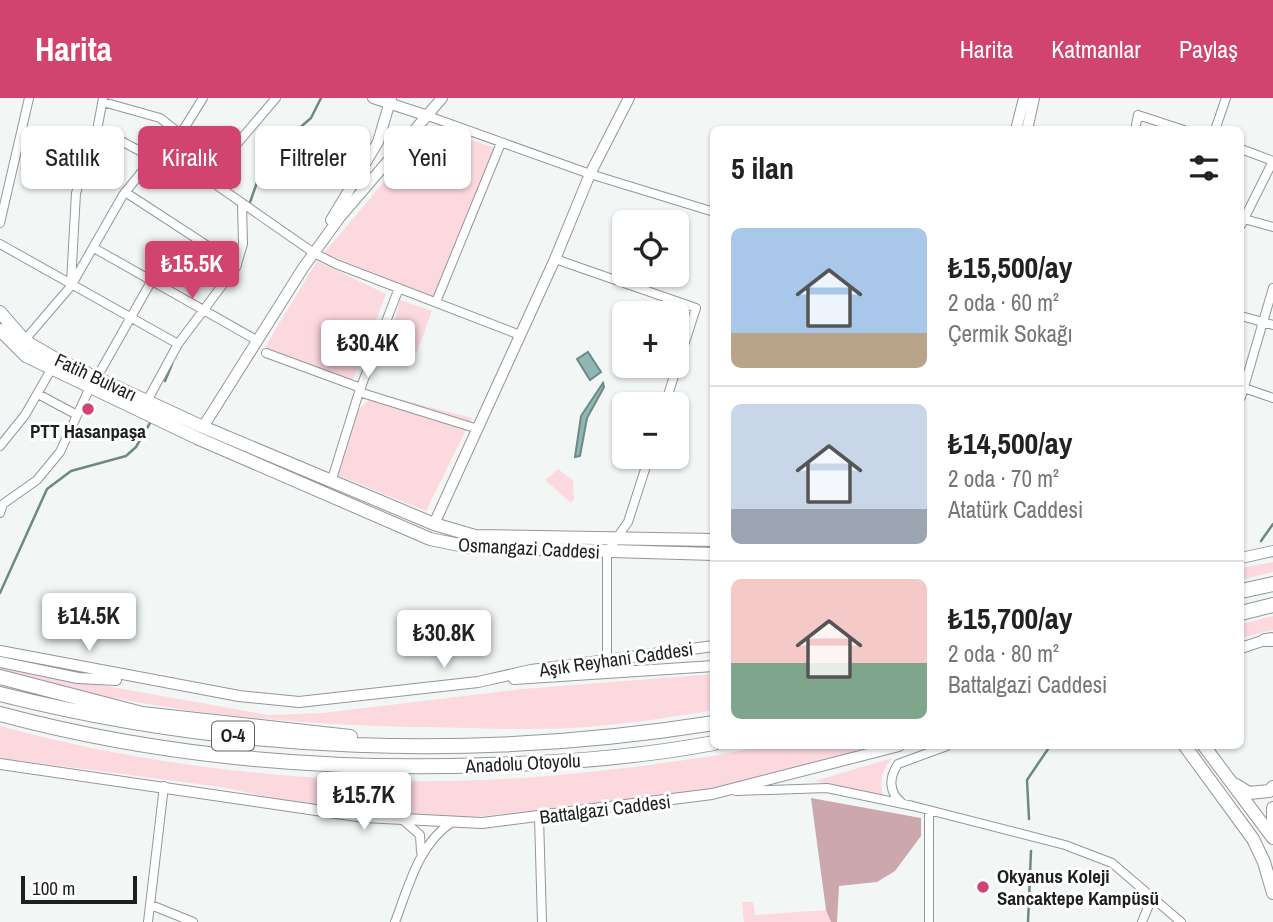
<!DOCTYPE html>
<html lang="tr">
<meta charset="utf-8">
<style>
body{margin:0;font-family:"Archivo Narrow",sans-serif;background:#f2f2f2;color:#222;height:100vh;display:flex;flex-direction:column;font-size:26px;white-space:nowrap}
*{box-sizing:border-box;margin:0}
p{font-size:23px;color:#767676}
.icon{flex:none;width:38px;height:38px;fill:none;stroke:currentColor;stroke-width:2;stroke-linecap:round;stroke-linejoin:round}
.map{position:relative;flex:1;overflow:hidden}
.panel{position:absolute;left:710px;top:28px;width:534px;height:623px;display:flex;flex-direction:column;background:#fff;border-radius:10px;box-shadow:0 2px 5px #0004}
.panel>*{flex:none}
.top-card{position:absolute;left:21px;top:28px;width:584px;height:63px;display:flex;gap:14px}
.tools{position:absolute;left:612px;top:112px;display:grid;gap:14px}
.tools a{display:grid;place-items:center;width:77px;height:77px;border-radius:10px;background:#fff;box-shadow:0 2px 5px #0004;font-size:35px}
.scale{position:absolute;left:21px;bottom:18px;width:116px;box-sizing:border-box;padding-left:7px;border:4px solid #1e1f1f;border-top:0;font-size:19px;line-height:24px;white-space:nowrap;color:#1e1f1f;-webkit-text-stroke:5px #fff;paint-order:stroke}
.price{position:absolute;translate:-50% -60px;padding:0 16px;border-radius:7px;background:#fff;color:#222;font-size:23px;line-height:46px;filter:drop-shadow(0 2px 4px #0008)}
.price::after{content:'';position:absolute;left:50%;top:42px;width:21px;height:16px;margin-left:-10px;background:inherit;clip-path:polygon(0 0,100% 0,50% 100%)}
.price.on{background:#d1446f;color:#fff}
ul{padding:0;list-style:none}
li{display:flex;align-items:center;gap:21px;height:175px;padding:0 21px}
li+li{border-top:2px solid #e0e0e0}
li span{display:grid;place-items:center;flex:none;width:196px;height:140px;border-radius:10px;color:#555}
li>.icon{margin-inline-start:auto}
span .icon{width:84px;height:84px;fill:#fffc;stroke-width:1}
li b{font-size:30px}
h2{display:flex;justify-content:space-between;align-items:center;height:84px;padding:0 21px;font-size:30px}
.tag{padding:0 24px;border-radius:10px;background:#fff;box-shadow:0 2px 5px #0004;font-size:24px;line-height:63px}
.tag.on{background:#d1446f;color:#fff}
header{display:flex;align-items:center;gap:42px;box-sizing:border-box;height:98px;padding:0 35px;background:#d1446f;color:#fff}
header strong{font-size:33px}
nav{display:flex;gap:38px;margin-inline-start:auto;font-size:24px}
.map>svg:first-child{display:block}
</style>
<header>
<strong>Harita</strong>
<nav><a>Harita</a><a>Katmanlar</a><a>Paylaş</a></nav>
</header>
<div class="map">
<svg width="1273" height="824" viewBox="0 0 1273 824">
<rect width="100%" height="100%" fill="#f2f7f6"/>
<path fill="#fcd9df" d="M431,28L495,50L433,199L324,155Z
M317,163L386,196L352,284L265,249Z
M400,202L432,213L417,254L389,246Z
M376,295L472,320L426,413L337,377L358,312Z
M558,371L573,382L574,401L571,405L545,382Z
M1273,464V474L1241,482V470Z
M1273,518V532L1241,540V526Z
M0,569L268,617L323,615L522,591L714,576V612C667,620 620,627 572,630C517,633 463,629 408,629C270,626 133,611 0,573Z
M0,628C164,673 351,691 521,680C583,676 645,668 706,659C727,656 747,650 768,648C803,644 840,648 875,648L748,682L695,693L539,713L460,720L290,704L221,689L0,660Z
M892,660C882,672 879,682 883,698L815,683Z
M742,804H753L755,817L826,812L831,824H744Z"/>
<path fill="#cca7ae" d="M811,700L921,720V738L895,773L877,784L839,788L837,824H831L826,812Z"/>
<path fill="#8fb7b3" stroke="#6d8987" stroke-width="2" d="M588,254L601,274L590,282L577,261Z
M603,285L604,289L587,320L580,358L575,359L581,318Z"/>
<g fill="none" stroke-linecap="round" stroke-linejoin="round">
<path stroke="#6d8987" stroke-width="2.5" d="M249,107L266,59L311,20L321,0
M165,283L172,266
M1261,443L1273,426
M0,495L47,391L71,373L126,358L136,349L150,325
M1029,721L1027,682L1050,648
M1028,824L1031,753"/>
<g stroke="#939797" stroke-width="10">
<path id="street" d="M103,4L160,20L179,35
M428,18L590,76L714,114
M1135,32L1138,17L1184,32
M1215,32L1226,0
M96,38L123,44L153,60
M163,50L314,155L336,166L520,237
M1241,51L1273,63L1241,127
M207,81L276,0
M125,94L237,167
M1244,121L1273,129
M0,125L29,0
M0,146L178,246
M94,150L258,243
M555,161L696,210L665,306
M71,185L76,95L96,38L103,0
M436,204L501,45
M1241,218L1273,227
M23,244L71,188L123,97L153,60L185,29L203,0
M266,255L361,290
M97,279L152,182
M1241,289L1273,300
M359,294L399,190
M38,296L77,317
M1241,299L1273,190
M147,303L178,246L236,169L243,146L242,105
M0,348L25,317L52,270
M332,381L359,294L478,331
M0,415L3,406L37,382L60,354L91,287
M607,561V454L628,424L649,359
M736,693L827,690L913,708L1065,747L1112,765L1181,824
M903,706C889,695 888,681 898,666L947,648
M929,714V824
M539,719L542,824
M404,723L420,737L421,754
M151,807L193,824
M148,824L164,688
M395,824C409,788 418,747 452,724
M1142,824L1153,797"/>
</g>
<g stroke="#939797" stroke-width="12">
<path id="secondary" d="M373,0L428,18
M1016,32L1024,0
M1027,32L1034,0
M331,122L378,44L391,0
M203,329L303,170L340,119L442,0
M434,426L555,161L590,76L629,0
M1241,460L1273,453
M1241,550L1271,540
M0,553L239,598L299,604L478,584L531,572L714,548
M0,564L78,580L116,582
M514,581L714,568
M0,666L364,719L482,725L712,696L899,648"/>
</g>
<g stroke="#939797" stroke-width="14">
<path id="primary" d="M0,214L25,243L56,261L203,329L434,426L475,438L714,442
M0,232L26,258L197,340L430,441L469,449L714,456
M1265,542H1273
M1185,648L1253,741L1264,764L1273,795
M1204,648L1273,740
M1236,687L1249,695L1269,693L1273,689
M1273,710V730"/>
</g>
<g stroke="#939797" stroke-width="16">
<path id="highway" d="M1241,493L1273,486
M1241,515L1273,507
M0,579L142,616L350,639
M0,596C234,655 476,663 714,625
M0,616C160,659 323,673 488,667C563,665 639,659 714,645"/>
</g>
<use href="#street" stroke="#fff" stroke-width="8"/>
<use href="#secondary" stroke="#fff" stroke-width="10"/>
<use href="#primary" stroke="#fff" stroke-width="12"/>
<use href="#highway" stroke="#fff" stroke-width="14"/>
</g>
<g fill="#d1446f" stroke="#fff" stroke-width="2.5">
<circle cx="88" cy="311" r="7"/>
<circle cx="983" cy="789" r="7"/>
</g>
<g text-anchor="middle" stroke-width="6" stroke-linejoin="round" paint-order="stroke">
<rect fill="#fff" stroke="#626262" stroke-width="2" x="212" y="623.5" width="42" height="29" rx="5"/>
<g font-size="18" font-weight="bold" fill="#1e1f1f">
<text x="233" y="644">O-4</text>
</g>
<g font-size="19" fill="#1e1f1f" stroke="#fff">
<text transform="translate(96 279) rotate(25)" y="7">Fatih Bulvarı</text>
<text transform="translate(529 450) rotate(3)" y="7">Osmangazi Caddesi</text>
<text transform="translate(616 561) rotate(-8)" y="7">Aşık Reyhani Caddesi</text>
<text transform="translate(523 665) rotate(-3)" y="7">Anadolu Otoyolu</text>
<text transform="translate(605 711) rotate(-7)" y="7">Battalgazi Caddesi</text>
</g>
<g font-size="19" font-weight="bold" fill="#1e1f1f" stroke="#fff">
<text x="88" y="340">PTT Hasanpaşa</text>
<text x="997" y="785" text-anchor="start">Okyanus Koleji<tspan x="997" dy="22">Sancaktepe Kampüsü</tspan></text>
</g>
</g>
</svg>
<div class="tools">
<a><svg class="icon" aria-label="locate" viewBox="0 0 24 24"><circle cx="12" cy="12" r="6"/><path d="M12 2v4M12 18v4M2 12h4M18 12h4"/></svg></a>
<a>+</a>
<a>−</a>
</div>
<div class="scale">100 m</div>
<b class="price on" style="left:192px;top:203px">₺15.5K</b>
<b class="price" style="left:368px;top:282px">₺30.4K</b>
<b class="price" style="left:89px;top:555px">₺14.5K</b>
<b class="price" style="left:444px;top:572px">₺30.8K</b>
<b class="price" style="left:364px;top:734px">₺15.7K</b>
<div class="top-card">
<a class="tag">Satılık</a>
<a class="tag on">Kiralık</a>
<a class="tag">Filtreler</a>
<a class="tag">Yeni</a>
</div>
<section class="panel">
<h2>5 ilan<svg class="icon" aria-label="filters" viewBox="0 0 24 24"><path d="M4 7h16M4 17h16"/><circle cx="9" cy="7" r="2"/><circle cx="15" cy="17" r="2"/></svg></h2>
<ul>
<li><span style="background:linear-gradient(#a9c7e8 75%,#b9a48a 0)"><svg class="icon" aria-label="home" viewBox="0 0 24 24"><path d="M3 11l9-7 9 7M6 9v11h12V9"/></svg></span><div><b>₺15,500/ay</b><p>2 oda · 60 m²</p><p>Çermik Sokağı</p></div></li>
<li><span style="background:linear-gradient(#c9d6e8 75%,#9aa5b1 0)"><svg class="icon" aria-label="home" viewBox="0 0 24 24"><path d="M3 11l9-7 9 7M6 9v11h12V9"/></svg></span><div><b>₺14,500/ay</b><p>2 oda · 70 m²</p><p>Atatürk Caddesi</p></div></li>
<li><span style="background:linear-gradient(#f6c9c9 60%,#7fa58c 0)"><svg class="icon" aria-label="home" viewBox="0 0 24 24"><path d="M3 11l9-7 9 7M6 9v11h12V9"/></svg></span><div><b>₺15,700/ay</b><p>2 oda · 80 m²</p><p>Battalgazi Caddesi</p></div></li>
</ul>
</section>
</div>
